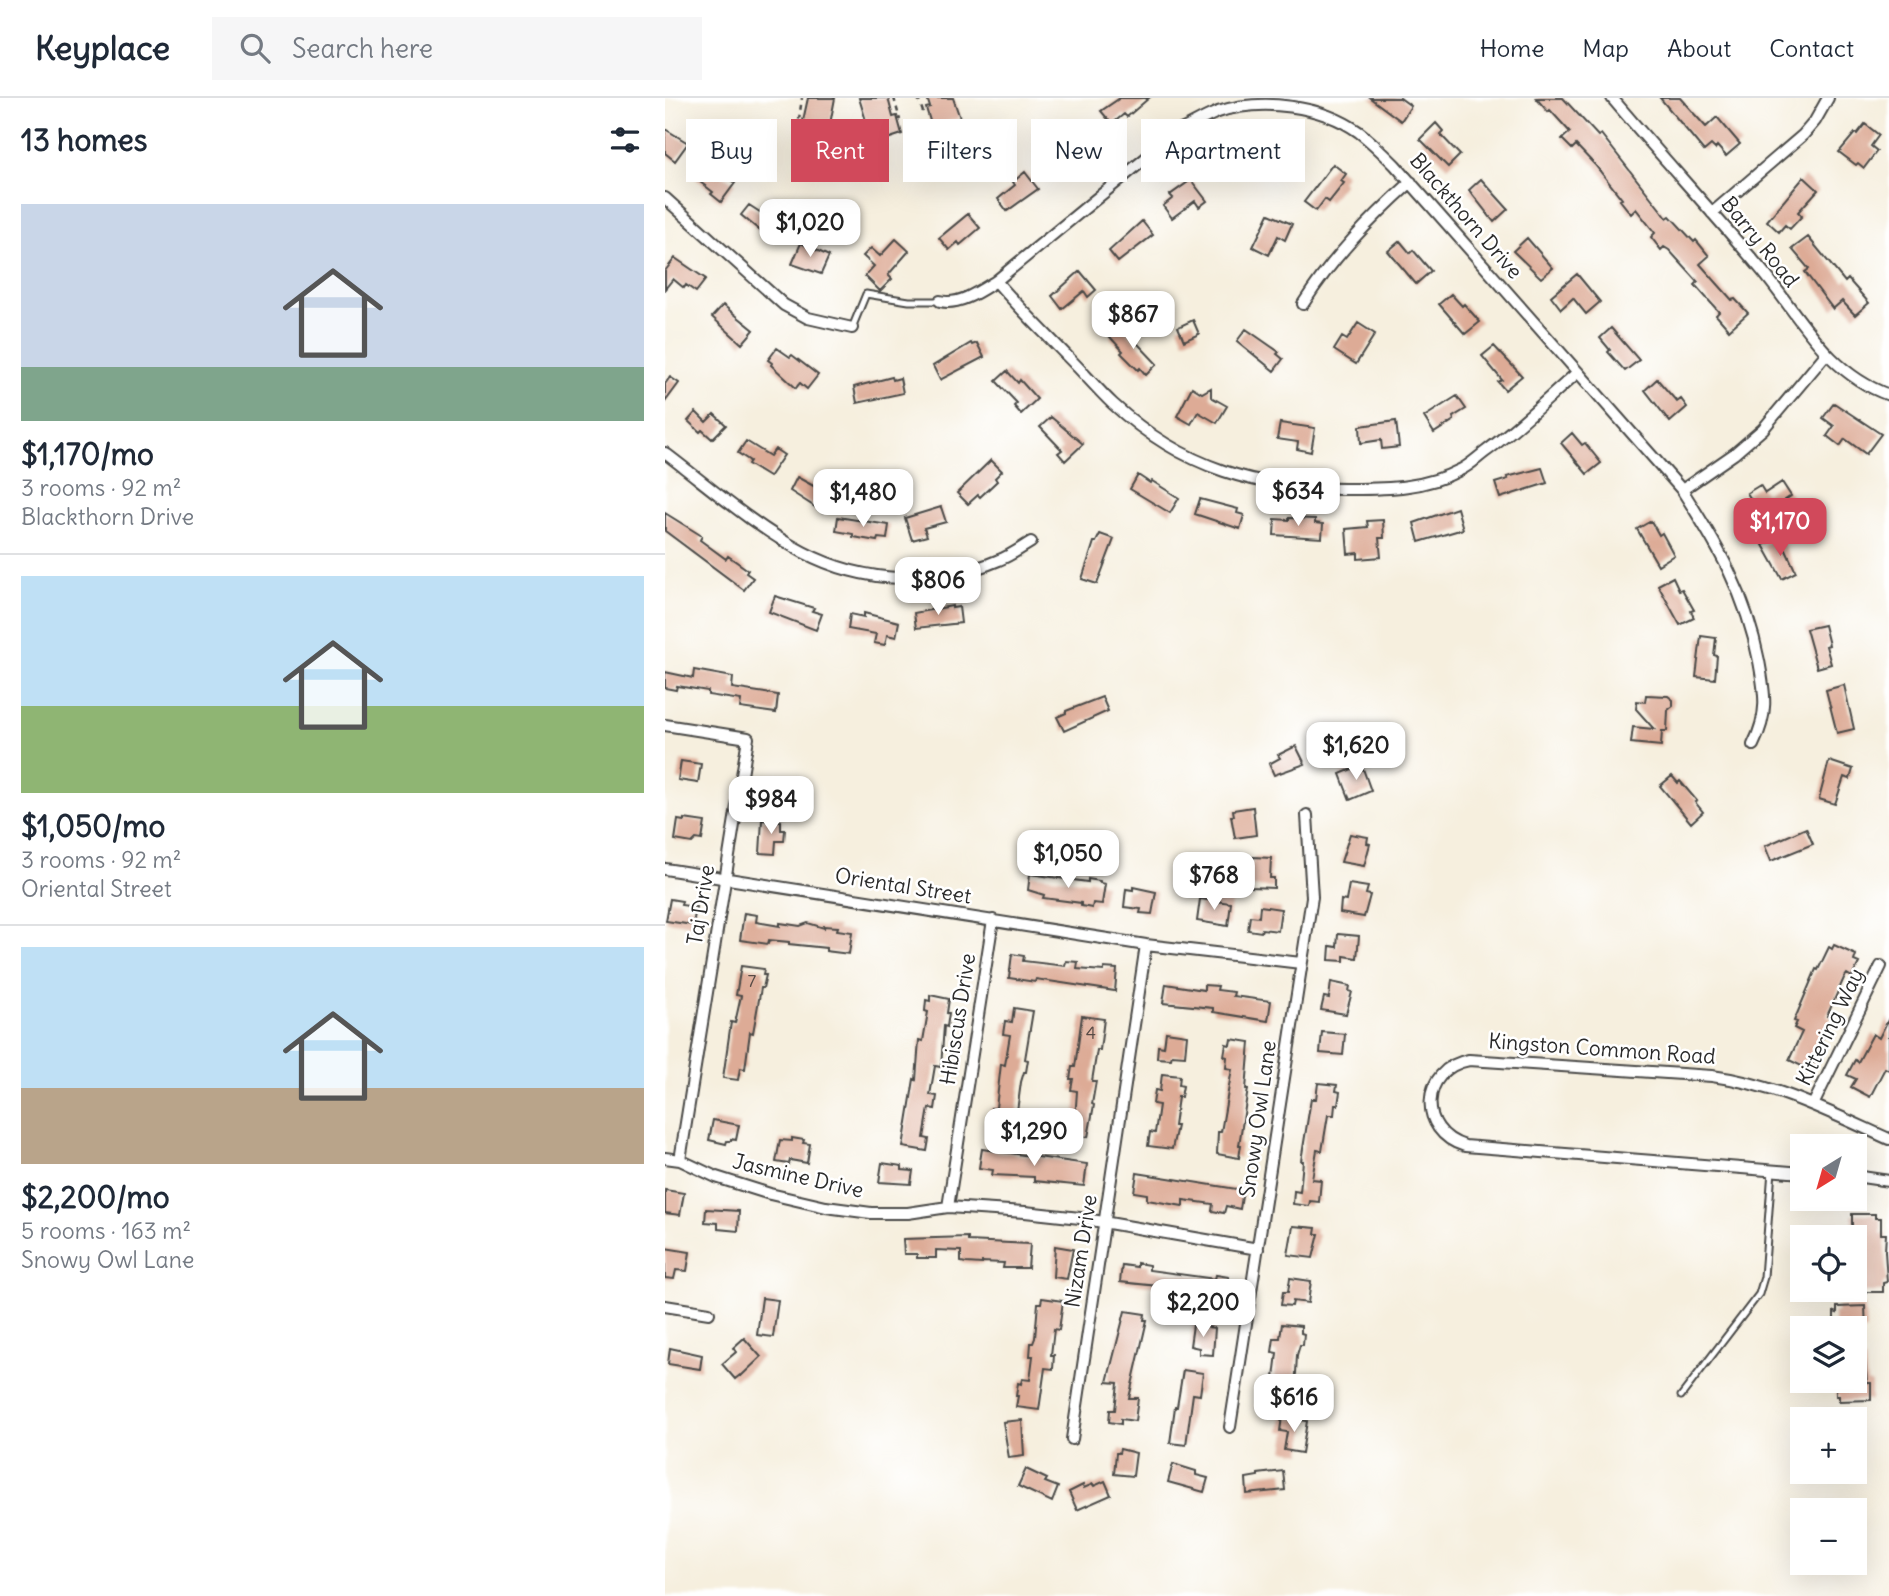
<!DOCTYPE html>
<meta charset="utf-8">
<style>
body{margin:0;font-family:Delius,sans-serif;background:#f6f6f7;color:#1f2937;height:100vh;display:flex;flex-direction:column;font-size:26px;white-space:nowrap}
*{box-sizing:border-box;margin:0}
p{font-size:23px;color:#747a83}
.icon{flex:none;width:38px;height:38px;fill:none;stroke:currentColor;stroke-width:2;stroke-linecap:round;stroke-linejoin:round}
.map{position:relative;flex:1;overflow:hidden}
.drawer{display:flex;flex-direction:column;background:#fff;width:665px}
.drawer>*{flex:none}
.hud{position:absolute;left:21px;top:21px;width:665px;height:63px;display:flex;gap:14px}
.needle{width:46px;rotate:217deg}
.controls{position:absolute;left:1125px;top:1036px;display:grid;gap:14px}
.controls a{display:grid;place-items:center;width:77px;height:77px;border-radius:0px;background:#fff;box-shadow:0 7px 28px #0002;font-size:35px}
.price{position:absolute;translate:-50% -60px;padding:0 16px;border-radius:14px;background:#fff;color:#222;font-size:23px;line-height:46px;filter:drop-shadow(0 2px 4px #0008)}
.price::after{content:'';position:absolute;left:50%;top:42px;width:21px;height:16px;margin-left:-10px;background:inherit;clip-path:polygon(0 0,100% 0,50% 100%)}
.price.on{background:#d1495b;color:#fff}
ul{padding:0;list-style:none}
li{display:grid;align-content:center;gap:14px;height:371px;padding:0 21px}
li+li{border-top:2px solid #e0e1e3}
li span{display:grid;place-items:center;height:217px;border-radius:0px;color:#555}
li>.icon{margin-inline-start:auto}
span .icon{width:126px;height:126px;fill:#fffc;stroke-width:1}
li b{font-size:30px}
h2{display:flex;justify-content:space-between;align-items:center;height:84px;padding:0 21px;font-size:30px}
.tag{padding:0 24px;border-radius:0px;background:#fff;box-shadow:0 7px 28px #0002;font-size:24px;line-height:63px}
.tag.on{background:#d1495b;color:#fff}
header{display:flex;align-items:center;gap:42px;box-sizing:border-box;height:98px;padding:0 35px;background:#fff;border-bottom:2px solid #e0e1e3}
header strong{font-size:33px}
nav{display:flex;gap:38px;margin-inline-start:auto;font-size:24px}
.search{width:490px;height:63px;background:#f6f6f7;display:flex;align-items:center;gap:18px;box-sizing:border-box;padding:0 24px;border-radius:0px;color:#747a83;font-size:26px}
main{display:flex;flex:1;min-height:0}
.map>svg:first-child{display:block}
</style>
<header>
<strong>Keyplace</strong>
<div class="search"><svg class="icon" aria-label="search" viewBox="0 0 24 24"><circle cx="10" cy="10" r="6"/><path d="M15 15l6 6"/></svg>Search here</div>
<nav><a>Home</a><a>Map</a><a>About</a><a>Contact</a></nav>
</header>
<main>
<section class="drawer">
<h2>13 homes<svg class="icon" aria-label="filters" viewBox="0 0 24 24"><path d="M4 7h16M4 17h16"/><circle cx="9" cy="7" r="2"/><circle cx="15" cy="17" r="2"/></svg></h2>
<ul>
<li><span style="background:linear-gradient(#c9d6e8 75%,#7fa58c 0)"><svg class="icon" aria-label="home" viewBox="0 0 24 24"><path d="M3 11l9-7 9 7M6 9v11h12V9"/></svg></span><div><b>$1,170/mo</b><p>3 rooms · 92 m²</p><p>Blackthorn Drive</p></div></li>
<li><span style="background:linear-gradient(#bfe0f5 60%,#8fb573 0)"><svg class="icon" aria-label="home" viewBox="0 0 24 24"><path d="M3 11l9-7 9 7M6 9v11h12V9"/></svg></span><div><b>$1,050/mo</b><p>3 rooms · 92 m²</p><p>Oriental Street</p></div></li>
<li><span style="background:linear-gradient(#bfe0f5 65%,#b9a48a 0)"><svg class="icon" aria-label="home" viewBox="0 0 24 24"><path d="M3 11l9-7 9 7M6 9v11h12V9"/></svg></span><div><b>$2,200/mo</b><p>5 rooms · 163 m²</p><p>Snowy Owl Lane</p></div></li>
</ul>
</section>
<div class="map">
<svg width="1224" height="1498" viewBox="0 0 1224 1498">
<rect width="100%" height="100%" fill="#fff"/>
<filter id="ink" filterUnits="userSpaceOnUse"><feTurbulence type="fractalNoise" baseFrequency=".0143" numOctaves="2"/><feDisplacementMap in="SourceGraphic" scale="14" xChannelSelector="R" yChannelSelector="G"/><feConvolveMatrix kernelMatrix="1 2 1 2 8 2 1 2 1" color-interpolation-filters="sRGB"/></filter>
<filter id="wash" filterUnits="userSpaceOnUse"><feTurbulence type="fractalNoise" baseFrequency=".00686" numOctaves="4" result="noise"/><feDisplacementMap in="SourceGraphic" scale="28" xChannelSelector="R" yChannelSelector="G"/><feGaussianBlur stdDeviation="1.57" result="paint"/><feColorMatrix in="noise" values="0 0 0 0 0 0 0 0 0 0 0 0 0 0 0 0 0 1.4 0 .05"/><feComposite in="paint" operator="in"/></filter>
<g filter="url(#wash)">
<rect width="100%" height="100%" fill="#f6efde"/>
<g id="blocks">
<path fill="#ddab96" d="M143,0H170L161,47L140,44V42L134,41Z
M194,0H223L228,19L232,18L237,36L210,45L208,38L206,39Z
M262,0H288L295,20L272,27V25L266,26L261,10L265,9Z
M455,0H484L462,19L459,16L447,26L436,13Z
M705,0H735L746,8L736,23Z
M871,0H898L933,38L936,36L1002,120L1005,118L1029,144L1031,142L1044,158L1035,166L1067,202L1070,201L1083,215L1064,232L1051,217L1054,214L1030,187L1033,184L1004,152L999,149L996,152L986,139L990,135L971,111L966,116L955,102L957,101L930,67L911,47L907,51L897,41L905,34L885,12L883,14Z
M995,0H1015L1041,29L1052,19L1075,46L1061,58L1052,48L1050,51L1046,47L1039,53Z
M411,25L430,48L413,63L409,59L398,68L387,56L404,41L399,35Z
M771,25L778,33L775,36L795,57L783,69L755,41Z
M1200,26L1214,37L1206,48L1212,53L1199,70L1193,65L1191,67L1174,54L1190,35L1192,36Z
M0,31L23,45L10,63L0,55Z
M600,42L608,67L597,70L596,63L567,72L562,54Z
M40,66L70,85L56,104L46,96L48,94L30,80Z
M668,66L681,76L676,83L679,85L664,104L660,101L651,113L639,104Z
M360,74L373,91L342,113L333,101L350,87L348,84Z
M1139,79L1153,92L1133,114L1137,118L1125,131L1120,127L1114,134L1102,123Z
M816,81L843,111L829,124L804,92Z
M526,82L542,103L534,109L530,103L507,120L498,108L508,100L505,97Z
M84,107L115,127L105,141L76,117Z
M303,116L315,130L295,147L293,144L284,152L274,140Z
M604,116L627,126L620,142L613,138L604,157L588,149Z
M477,123L488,137L453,164L444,153Z
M1143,139L1180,184L1183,181L1204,205L1190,217L1177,203L1168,211L1140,174L1144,171L1127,151Z
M862,140L888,170L876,180L848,153Z
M231,141L244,153L223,177L227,181L215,193L200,178L209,168L198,158L206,150L215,158Z
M735,143L745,155L748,152L766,173L751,186L723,153Z
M136,145L164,158L156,176L127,166Z
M10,160L41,181L31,194L21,187L19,190L8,181L0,191V173Z
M415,173L431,192L423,199L419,193L397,211L387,198Z
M912,176L935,204L921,216L908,200L896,211L886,198Z
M786,196L797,208L799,206L815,224L800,236L774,206Z
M58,207L89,232L77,246L47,219Z
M528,222L534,236L519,243L513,229Z
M693,225L710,236L691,266L669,252L677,239L682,242Z
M456,228L492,266L481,277L475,270L473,272L456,255L458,253L445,239Z
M946,230L974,262L960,273L943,254L945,252L935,240Z
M581,231L614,254L612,256L618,261L609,273L572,243Z
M306,245L307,247L312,245L319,259L275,282L268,268Z
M829,248L857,278L840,292L833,284L837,282L817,258Z
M112,250L125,259L127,257L153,277L142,291L135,285L131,290L106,267L107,265L103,262Z
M342,273L353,285L355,282L372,301L356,316L349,308L352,305L331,283Z
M5,279L14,285L0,304V286Z
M227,279L228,282L235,280L238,295L192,305L189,289Z
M992,281L1012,304L1016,301L1022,309L1005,324L980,292Z
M527,289L537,295L546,290V299L562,308L552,325L533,314L526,326L512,318Z
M792,298L801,311L788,319L789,322L769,335L759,319Z
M1169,305L1216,336L1201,356L1180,341L1175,348L1162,338L1169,328L1158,320Z
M31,314L41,324L49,316L61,327L47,341L37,332L35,334L23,323Z
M386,319L418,346L400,363L393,355L397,352L375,329Z
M731,323L734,349L717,351L716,342L696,345L695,328Z
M615,325L650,330L646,354L632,351L633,344L612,341Z
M907,335L917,347L920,345L936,365L922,376L896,345Z
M81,343L105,358L110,351L119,357L104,379L83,366L85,363L73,355Z
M326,362L337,373L330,380L332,383L315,399L313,397L303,406L292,395Z
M877,370L882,385L835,400L830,385L843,381L842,379Z
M473,377L485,385L487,383L514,400L505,415L465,391Z
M132,379L167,398L158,414L125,393Z
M1117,384L1126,398L1120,402L1122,406L1113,411L1111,408L1096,417L1082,395L1095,387L1100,395Z
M535,401L573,411L572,415L579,417L575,431L530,416Z
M276,409L281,424L259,430L262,438L247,442L240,420Z
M792,410L798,431L754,444L749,425Z
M0,415L37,438L35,442L61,461L63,458L83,472L81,475L88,480L79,492L0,433Z
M173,419L224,427L222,441L213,440L212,443L188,439V436L171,433Z
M624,420L650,421V425L658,426L657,440L609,437L610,421L624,422Z
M718,422L719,440H714L716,459L693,461V455L683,456L681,431L703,429L702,423Z
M986,423L994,437L997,435L1009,457L993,467L972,431Z
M435,436L449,441L432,486L417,481L429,444H431Z
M1115,439L1131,474L1117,481L1098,447Z
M1008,479L1014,492L1017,491L1029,512L1026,513L1029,520L1015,527L993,487Z
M110,498L149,510L147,513L157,516L151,532L104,514Z
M287,508V510L294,509L296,525L251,530L249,515Z
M199,515L234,524L231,539L222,537L220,547L209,545L211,536L183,531L185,516L199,519Z
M1159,527L1164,547L1161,548L1166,566L1152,570L1141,531Z
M1036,538L1051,540L1049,557L1052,558L1050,581L1031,579Z
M29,572L68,579L67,590L113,597L111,615L75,610L76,602L43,597V593L12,588L11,592L0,590V574L28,580Z
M1179,587L1189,631L1172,635L1161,592Z
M981,597L1003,598L1008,602V608L1003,612L1002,633H997L996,648L966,645L968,629L989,631L971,611L972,603L980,604Z
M437,599L443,613L399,633L392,619L401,615V613Z
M631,648L640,666L609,677L604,666L615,660L613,657Z
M16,663L36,666L33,685L13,682Z
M1164,663L1188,671L1185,681L1179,679L1170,706L1154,701Z
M694,668H697L706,693L685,702L675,676Z
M1007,678L1013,685L1015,683L1032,703L1030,704L1038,714L1026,725L995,688Z
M588,709L591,737L570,740L566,718H569L568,712Z
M19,721L40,724L37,742L31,741L27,745L10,742L13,722L19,723Z
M97,722L116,723V732H120L119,743H111L110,756L95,755Z
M1141,730L1148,746L1106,763L1100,748Z
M685,736L703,739L702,745L705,746L699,768L676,764Z
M588,759L606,760L605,780H609V790L586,789L585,766H588Z
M365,776L423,784V781L435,783V785L440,786L437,806L428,805L427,810L416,808V805L378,800L379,797L363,792Z
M684,786L703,789L701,796L705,797L699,819L675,815L676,802L681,803Z
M468,789L491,794L487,816L475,815L476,811L459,809L461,791L468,792Z
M5,801L17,803L16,807L31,809L28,827L1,823Z
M535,801L566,805L563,828L532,823Z
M595,808L616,811L613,833L597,831L596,834L583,832L585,818L594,819Z
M79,815L92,817L91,824L115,828V825L135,828L143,825L159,830V828L173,829L172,832L187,834L184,856L161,853V850L124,846V844L104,842L103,846L75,842Z
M673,836L694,838L692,860L679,858V863L664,862L665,848L672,849Z
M1169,847L1191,857L1189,863L1194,865L1187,879L1182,876L1179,880L1162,918L1167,920L1157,942L1154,950L1156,951L1149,965L1147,964L1143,971L1124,962L1137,934L1129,930L1132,924L1129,923L1151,871L1153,872L1164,849L1167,851Z
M347,856L359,858L358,863L400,868L401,863L413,864L412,871L439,873V870L452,871L450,893L371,881L370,884L344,880Z
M76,868L99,871L98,877H101L98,890H96L88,935L85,934L80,971L75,970L73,982L58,980L66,924L70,925L76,898L71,897Z
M666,884L685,888L684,893L687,894L681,916L656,912L659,899L664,900Z
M501,886L539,892V887L553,888L552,892L569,894L568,898L606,903L603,923L548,914V910L498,905Z
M265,897L284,901L282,915H284L282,929L279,928L276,969L270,968L265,997L272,998L270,1011L264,1010L259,1040L264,1041L262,1053L238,1049L249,981L251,982L254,942L258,943L263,914L260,913L261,902L265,903Z
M349,910L368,913L360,961L363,962L361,974H359L356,984L351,1021L339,1020L338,1024L325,1022L326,1010H331L336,966L340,967L345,937L338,936L340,923L347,924Z
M417,918L439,921L435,952H432L427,983H431L427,1006L429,1007L423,1039L409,1037L412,993L406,992L408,981H405L407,969H410Z
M1224,920V972L1220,970L1205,999L1186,989L1191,981L1182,977L1190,962L1193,964L1208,936L1214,940Z
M501,934L522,937L520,958L507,957L506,961L492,960L493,948L499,949Z
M657,934L680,936L678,957L655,955Z
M566,941L585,944L581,991H583L574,1047H576L574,1060L552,1056L553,1034H556L567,971L561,970L562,959L559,958L561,946L565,947Z
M497,976L515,978L514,987L518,988L516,999H513L509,1028H512L507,1051L483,1048L485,1034L490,1035L494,1007L488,1006L490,992L495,993Z
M653,985L672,987L671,993L675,994L673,1007H670L669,1017H663L657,1053L652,1052L647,1081L656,1082L654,1104L645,1103L644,1108L628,1106L629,1093L635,1094L638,1063H636L646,1001H651Z
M48,1022L74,1027L71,1042L66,1041V1043H62L61,1046L44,1042Z
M127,1040L139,1042L138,1045L145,1046L142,1065L125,1062L124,1066L111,1064L115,1042L127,1043Z
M317,1051L422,1066L419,1088L369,1083V1079L327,1077L328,1072L314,1070Z
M217,1065L237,1068V1072L248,1073L246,1086L214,1084Z
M472,1075L578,1092L575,1111L561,1108L559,1115L547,1113L548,1106L518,1102V1108L482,1102V1096L469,1094Z
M0,1092L19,1095L15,1117L0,1115Z
M41,1111L74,1113L73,1133L53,1131V1125L40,1124Z
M1187,1116H1210V1120H1216V1136H1221L1220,1153L1222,1184L1218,1185V1194H1193L1194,1130H1187Z
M628,1128L651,1130L650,1136H654L648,1160L623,1157Z
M303,1139V1143L365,1146L363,1170H338L339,1165L317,1164V1166L301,1165L296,1164V1153L271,1152V1160H252V1156H239L238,1141Z
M390,1148L408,1151L402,1181L388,1179Z
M0,1150L25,1154L22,1173L11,1172L9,1181L0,1180Z
M472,1165L484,1167V1172L550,1181L551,1177L564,1179L561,1203L503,1195V1192L493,1191V1188L455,1184L457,1167L472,1169Z
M625,1180L646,1183L643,1205L628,1203L627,1208L616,1207L618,1194H623Z
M97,1200L113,1202L108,1239L92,1237Z
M377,1200L398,1203L394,1232L389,1231L386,1257H389L388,1271L380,1270L374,1312L351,1309L353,1298H351L353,1285L356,1286L357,1281L365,1282L368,1258H365L366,1245H368L370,1240L373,1205H376Z
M1200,1208L1201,1233L1169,1230V1214L1172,1215V1209Z
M460,1213L480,1216L479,1222H482L464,1300H473L470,1323L456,1321V1326L444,1324L445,1312H450L453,1285L442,1284Z
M617,1226L636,1228V1235L639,1236L638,1247H635L632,1257L630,1293H627L626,1303L602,1301L603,1287L608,1288L612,1255L607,1254L609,1240H615Z
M528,1227L550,1230L548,1257L534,1256V1250L525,1248Z
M79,1240L96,1259L76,1278L75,1277L70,1281L57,1266L71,1254L68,1250Z
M5,1250L37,1257L35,1271L3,1266Z
M1190,1262H1200L1202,1285H1206V1302L1174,1303V1298H1171V1283H1190Z
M518,1272L538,1275L535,1297L528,1296L521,1347L505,1345L510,1309H512Z
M617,1319L642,1323L637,1355L619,1352L622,1334L615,1333Z
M357,1322L359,1358L344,1360L338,1324Z
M455,1351L471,1355L468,1378L449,1376L451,1355H454Z
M508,1366L531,1373V1377L543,1380L539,1394L503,1384Z
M361,1371L382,1381L380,1384L393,1389L387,1404L353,1388Z
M618,1373L620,1392L582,1396L581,1380L593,1378V1376Z
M440,1383L446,1397L412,1412L404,1394L418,1387L419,1390L428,1386L429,1388Z"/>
</g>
</g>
<g filter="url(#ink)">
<use href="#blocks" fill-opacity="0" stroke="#494846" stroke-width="2"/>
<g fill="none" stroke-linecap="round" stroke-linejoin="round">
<g stroke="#494846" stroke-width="9">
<path id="service" d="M187,230L201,196L244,203H275
M1016,1298L1094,1196L1099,1179L1107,1072"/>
</g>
<g stroke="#494846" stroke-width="14">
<path id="minor" d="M947,0C995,57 1046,112 1094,169C1134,216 1161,275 1224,297
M0,100L119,207L143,220L187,230
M1047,115L1138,37L1150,23L1163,0
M331,183C354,210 380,235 404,260C419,275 433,292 448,306C518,370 593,392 686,391C723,391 761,390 795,372C804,368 812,360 820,354C853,330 882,301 913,274
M275,203C294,208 315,193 331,183L514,33C527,27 540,19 553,14C597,0 656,7 694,34C707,44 719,56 730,67L1017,392C1053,448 1081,496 1094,563C1100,596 1104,615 1088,647
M638,206C668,159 704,122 746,84
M0,355C45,389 89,428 138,454C199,486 271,489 334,462C345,458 356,450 366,444
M1017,392L1069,356L1098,331L1161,256
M0,627L83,640L15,1062
M0,771L481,847L636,865
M1148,1007L1216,868
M0,1060L15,1062L51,1079L105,1096L161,1109L206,1115H243L283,1109L360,1114L415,1120L593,1151
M1138,1075L800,1048C752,1034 755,971 804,962L1047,978C1110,986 1166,1015 1224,1041
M1190,1078L1224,1083
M283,1109L328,822
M0,1208L44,1215
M565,1329L647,799L642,717
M407,1341L481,847"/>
</g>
<path stroke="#494846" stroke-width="2.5" stroke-dasharray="5 5" stroke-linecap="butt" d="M229,0L235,22
M253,0L258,14
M136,30L133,28L137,0"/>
<use href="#service" stroke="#fff" stroke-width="5"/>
<use href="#minor" stroke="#fff" stroke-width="10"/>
</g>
</g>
<g text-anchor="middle" stroke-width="5" stroke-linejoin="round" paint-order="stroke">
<g font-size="18" fill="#584b46">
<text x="87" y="889">7</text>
<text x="426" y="941">4</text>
</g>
<g font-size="21" fill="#2b2b2b" stroke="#fff">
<text transform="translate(801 118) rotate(49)" y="7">Blackthorn Drive</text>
<text transform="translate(1095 144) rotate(51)" y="7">Barry Road</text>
<text transform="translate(238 788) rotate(9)" y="7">Oriental Street</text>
<text transform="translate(36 807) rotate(-81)" y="7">Taj Drive</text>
<text transform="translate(293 921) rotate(-81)" y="7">Hibiscus Drive</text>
<text transform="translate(1165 929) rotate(-64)" y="7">Kittering Way</text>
<text transform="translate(937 951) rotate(4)" y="7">Kingston Common Road</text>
<text transform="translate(593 1021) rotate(-82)" y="7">Snowy Owl Lane</text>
<text transform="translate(133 1078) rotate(13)" y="7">Jasmine Drive</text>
<text transform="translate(416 1153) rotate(-81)" y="7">Nizam Drive</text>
</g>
</g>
</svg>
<div class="controls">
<a><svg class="needle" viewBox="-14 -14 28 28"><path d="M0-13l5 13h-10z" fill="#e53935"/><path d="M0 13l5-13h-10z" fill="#747a83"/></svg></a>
<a><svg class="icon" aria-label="locate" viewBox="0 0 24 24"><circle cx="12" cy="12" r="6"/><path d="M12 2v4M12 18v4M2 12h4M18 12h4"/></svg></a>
<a><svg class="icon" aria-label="layers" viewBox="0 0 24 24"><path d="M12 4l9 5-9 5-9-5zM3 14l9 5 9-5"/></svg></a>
<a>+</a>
<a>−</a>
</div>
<b class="price" style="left:145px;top:161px">$1,020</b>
<b class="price" style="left:468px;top:253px">$867</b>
<b class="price" style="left:633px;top:430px">$634</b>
<b class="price" style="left:198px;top:431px">$1,480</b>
<b class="price on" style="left:1115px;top:460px">$1,170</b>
<b class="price" style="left:273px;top:519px">$806</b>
<b class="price" style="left:691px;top:684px">$1,620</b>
<b class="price" style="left:106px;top:738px">$984</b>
<b class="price" style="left:403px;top:792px">$1,050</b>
<b class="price" style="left:549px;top:814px">$768</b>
<b class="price" style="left:369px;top:1070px">$1,290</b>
<b class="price" style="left:538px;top:1241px">$2,200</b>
<b class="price" style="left:629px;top:1336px">$616</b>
<div class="hud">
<a class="tag">Buy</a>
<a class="tag on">Rent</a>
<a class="tag">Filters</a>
<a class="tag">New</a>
<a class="tag">Apartment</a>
</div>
</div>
</main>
